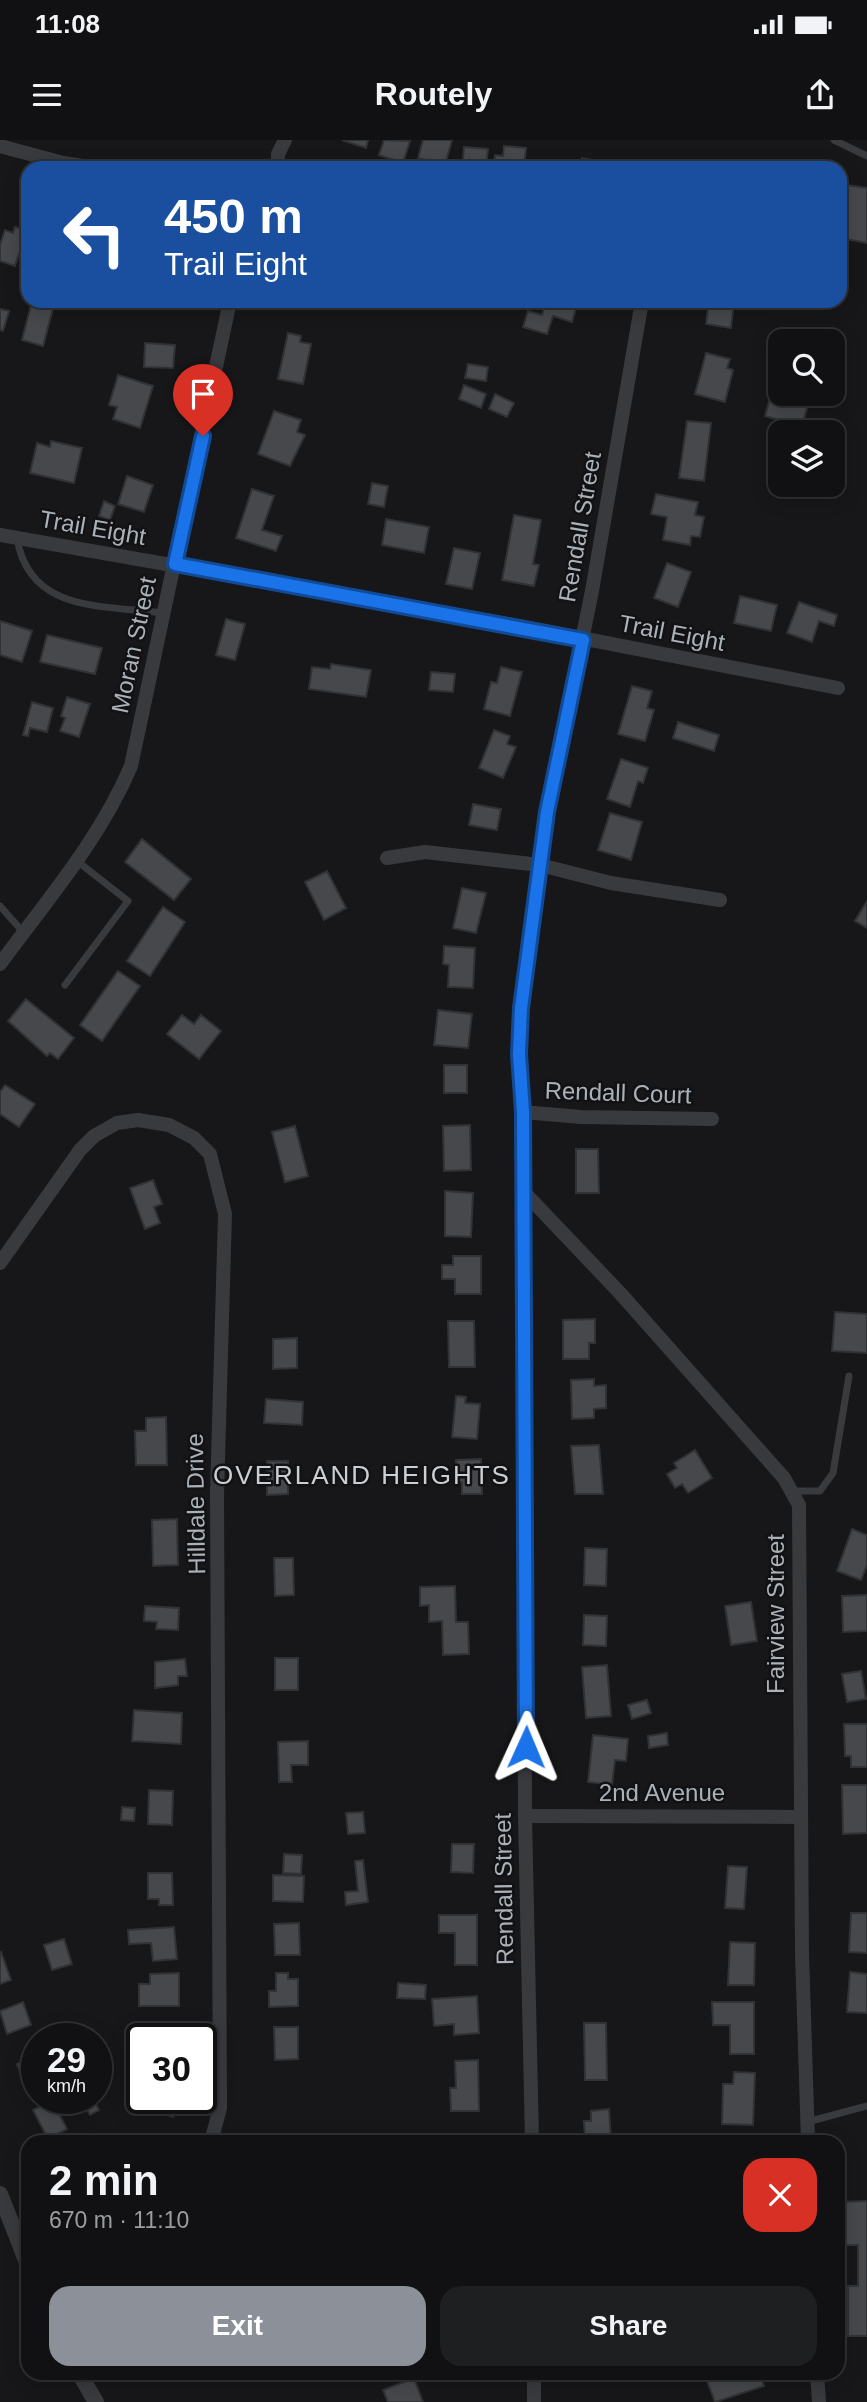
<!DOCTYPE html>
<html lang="en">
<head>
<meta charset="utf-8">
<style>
	body { margin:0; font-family:Helvetica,sans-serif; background:#1e1f21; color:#f1f3f6; height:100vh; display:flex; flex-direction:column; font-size:26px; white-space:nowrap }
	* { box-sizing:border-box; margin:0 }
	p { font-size:23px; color:#9c9da0 }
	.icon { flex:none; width:38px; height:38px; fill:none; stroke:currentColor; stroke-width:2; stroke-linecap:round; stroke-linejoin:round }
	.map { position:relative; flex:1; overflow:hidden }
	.drawer { position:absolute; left:21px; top:1995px; width:824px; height:245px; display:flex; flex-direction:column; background:#111113; border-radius:21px; box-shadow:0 4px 18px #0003,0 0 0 2px #303133 }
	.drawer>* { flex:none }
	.banner { position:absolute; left:21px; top:21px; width:826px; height:147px; border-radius:21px; box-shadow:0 4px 18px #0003,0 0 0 2px #303133; background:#1a4fa0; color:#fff; overflow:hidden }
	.tools { position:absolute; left:768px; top:189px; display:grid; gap:14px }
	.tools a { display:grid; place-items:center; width:77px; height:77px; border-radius:14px; background:#111113; box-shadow:0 4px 18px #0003,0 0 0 2px #303133; font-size:35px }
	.speed { position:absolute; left:21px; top:1883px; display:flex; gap:14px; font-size:35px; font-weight:700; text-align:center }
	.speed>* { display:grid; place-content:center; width:91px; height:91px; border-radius:50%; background:#111113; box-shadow:0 4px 18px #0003,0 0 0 2px #303133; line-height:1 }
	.speed small { font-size:18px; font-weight:400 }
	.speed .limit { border:4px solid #111; border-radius:10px; background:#fff; color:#111 }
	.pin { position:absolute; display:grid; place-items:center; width:60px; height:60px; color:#fff; margin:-72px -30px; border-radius:50% 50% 50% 0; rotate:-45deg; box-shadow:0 0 7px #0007 }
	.pin .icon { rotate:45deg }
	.me { position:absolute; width:77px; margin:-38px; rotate:1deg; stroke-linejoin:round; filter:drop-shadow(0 0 5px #0008) }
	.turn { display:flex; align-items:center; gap:24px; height:147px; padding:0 28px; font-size:32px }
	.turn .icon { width:91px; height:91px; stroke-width:2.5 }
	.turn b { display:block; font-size:49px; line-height:60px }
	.round { display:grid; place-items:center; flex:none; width:74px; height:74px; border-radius:21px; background:#1e1f21 }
	.overview { display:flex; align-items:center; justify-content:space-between; height:119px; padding:0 28px }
	h1 { font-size:42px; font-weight:700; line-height:52px }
	.action { display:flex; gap:14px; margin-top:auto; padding:14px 28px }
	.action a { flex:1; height:80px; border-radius:21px; background:#8c9099; color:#fff; font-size:28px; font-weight:700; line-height:80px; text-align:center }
	.action a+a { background:#1e1f21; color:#f1f3f6 }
	.status { display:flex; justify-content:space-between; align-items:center; height:49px; padding:0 35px; background:#111113; direction:ltr }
	.status svg { height:19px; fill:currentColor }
	header { display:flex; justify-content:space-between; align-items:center; height:91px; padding:0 28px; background:#111113; font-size:32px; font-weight:700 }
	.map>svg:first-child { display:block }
	.building { fill:#46484c; stroke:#313235; stroke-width:2 }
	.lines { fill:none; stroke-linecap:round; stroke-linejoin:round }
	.service { stroke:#383a3e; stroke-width:7 }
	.minor { stroke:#383a3e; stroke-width:14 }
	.tertiary { stroke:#383a3e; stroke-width:16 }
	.route-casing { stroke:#114b97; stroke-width:18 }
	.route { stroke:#1a73e8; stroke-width:12 }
	.labels { text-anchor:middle; stroke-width:5; stroke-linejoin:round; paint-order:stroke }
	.street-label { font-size:24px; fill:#aab1b8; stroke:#121214 }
	.neighbourhood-label { font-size:26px; letter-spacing:2px; fill:#cbcfd4; stroke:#121214 }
</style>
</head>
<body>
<div class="status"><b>11:08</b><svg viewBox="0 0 49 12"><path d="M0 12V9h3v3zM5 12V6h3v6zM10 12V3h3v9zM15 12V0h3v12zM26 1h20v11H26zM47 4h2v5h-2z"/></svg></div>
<header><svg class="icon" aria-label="menu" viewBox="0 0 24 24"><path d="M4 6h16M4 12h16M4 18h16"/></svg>Routely<svg class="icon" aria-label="share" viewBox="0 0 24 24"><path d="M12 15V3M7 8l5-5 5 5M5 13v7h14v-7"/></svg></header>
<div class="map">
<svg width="867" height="2262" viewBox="0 0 867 2262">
	<rect width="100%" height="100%" fill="#171719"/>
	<!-- building -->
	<g class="building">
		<path d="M342,0h26l-2,8z"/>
		<path d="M384,0l26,1 -7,22 -24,-8z"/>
		<path d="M423,0h29l-7,25 -27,-7z"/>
		<path d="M504,6l22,2 -2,20h-31l2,-13 8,1z"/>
		<path d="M464,7l24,2 -2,19h-24z"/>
		<path d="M582,18l26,5 -1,5h-27z"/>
		<path d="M840,44l27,4v55l-27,-5z"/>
		<path d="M15,87l13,4v25l-9,-3 -4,13 -15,-5v-16l5,-15 8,3z"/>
		<path d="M32,161h23l-12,45 -21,-6z"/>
		<path d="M546,161h32l-6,21 -19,-6 -6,18 -24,-7 5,-16 14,4z"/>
		<path d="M709,161h25l-3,27 -25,-4z"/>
		<path d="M0,169l9,2 -6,20 -3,-1z"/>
		<path d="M288,193l13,3 -1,6 11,2 -8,40 -25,-5z"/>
		<path d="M145,203l30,2 -2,23 -29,-1z"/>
		<path d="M706,213l24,6 -3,9 6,2 -8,32 -30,-8z"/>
		<path d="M468,224l20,3 -2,14 -21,-3z"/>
		<path d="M118,235l35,11 -13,42 -27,-9 4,-12 -8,-2z"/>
		<path d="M464,245l22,9 -5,14 -22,-9z"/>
		<path d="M772,251l37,10 -7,25 -37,-10z"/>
		<path d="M495,254l19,9 -7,14 -18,-8z"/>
		<path d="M274,271l27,9 -4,12 8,3 -15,31 -32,-12z"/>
		<path d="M687,281l24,2 -7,58 -25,-3z"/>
		<path d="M51,301l31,7 -8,35 -44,-10 7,-30 13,4z"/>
		<path d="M127,336l26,9 -9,27 -26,-8z"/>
		<path d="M372,343l16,3 -4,21 -16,-3z"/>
		<path d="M252,349l22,7 -12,34 20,6 -6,15 -40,-13z"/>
		<path d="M656,354l42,8 -3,13 9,2 -4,20 -9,-1 -1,9 -27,-5 4,-23 -16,-3z"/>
		<path d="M104,361l11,5 -5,14 -11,-4z"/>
		<path d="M514,375l27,5 -8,44 6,1 -5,21 -32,-6z"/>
		<path d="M386,379l43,8 -5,26 -42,-8z"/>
		<path d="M454,408l26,5 -8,36 -26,-5z"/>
		<path d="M667,423l24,9 -13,35 -24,-9z"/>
		<path d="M740,456l37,9 -6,26 -37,-8z"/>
		<path d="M799,462l38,13 -3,11 -15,-5 -7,21 -25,-9z"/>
		<path d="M226,479l19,5 -10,36 -19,-5z"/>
		<path d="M0,481l32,10 -10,31 -22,-7z"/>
		<path d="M47,495l55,13 -7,26 -55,-12z"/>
		<path d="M331,524l40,6 -5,27 -57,-8 3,-22 18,2z"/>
		<path d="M501,527l21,5 -12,44 -26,-7 7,-27 6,1z"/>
		<path d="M431,532l24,2 -2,18 -24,-2z"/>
		<path d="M632,546l20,5 -5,17 7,2 -9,31 -27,-7z"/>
		<path d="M67,557l23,7 -11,33 -19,-6 5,-13 -4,-2z"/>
		<path d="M32,562l21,6 -6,24 -17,-4 -2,8 -5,-1z"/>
		<path d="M678,582l41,13 -5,16 -41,-13z"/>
		<path d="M494,590l16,6 -3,8 9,3 -13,31 -24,-10z"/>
		<path d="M621,619l27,9 -5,15 -5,-2 -8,26 -23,-8z"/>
		<path d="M473,664l28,5 -4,21 -28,-5z"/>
		<path d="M610,673l32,9 -11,38 -33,-10z"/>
		<path d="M142,699l49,40 -17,21 -49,-38z"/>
		<path d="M327,731l19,37 -22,12 -19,-38z"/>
		<path d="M462,748l24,5 -10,40 -23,-5z"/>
		<path d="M867,761v27l-12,-7z"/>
		<path d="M163,767l22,15 -35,54 -23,-15z"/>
		<path d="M444,806l31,2 -2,40 -25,-1 1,-22 -6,-1z"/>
		<path d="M118,831l22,15 -38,55 -22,-16z"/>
		<path d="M26,859l48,39 -16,21 -8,-6 -3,3 -39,-35z"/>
		<path d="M438,870l34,4 -4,34 -34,-3z"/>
		<path d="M182,875l12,9 7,-9 20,16 -22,28 -32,-25z"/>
		<rect x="444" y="925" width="23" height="28"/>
		<path d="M5,945l30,19 -16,23 -19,-13v-22z"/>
		<path d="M470,985l1,45 -27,1 -1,-45z"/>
		<path d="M295,986l13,50 -23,6 -13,-50z"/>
		<path d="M576,1009h22l1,44h-23z"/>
		<path d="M153,1040l9,24 -8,3 6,16 -15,6 -15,-41z"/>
		<path d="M445,1051l28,2 -2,44 -26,-1z"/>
		<path d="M453,1116h28v38h-26v-15h-13v-14h11z"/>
		<path d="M835,1172l32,2v39l-35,-2z"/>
		<path d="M595,1179v24h-6v16h-26v-39z"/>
		<path d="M448,1181h26l1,46h-26z"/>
		<path d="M297,1198v30l-24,1v-30z"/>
		<path d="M594,1239v7l12,-1v23l-12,1v9l-22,1 -1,-39z"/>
		<path d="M456,1256l10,1 -1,6 15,1 -3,35 -25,-2z"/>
		<path d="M266,1259l37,3 -1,23 -38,-2z"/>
		<path d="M166,1277l1,48h-31l-1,-34h11v-13z"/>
		<path d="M599,1305l4,49h-28l-4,-48z"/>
		<path d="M695,1310l17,28 -24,15 -6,-9 -7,4 -8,-14 10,-6 -3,-5z"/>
		<path d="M481,1319l1,35h-20v-12h-6v-22z"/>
		<path d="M267,1321h21v33l-21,1z"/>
		<path d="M177,1379l1,46 -25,1 -1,-46z"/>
		<path d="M852,1389l15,6v30l-6,15 -24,-9z"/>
		<path d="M585,1408l22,1 -1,37 -22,-1z"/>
		<path d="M274,1418h19l1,37 -19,1z"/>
		<path d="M455,1446l1,36h12l1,32 -26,1 -1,-34 -13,1v-17l-9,1v-19z"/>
		<path d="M867,1455v36l-24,1 -1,-36z"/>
		<path d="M751,1462l6,39 -26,4 -6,-39z"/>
		<path d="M145,1466l34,2 -1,22 -22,-1 1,-7 -13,-1z"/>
		<path d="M584,1475l23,1 -1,30 -23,-1z"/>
		<rect x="275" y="1518" width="23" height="32"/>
		<path d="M185,1519l2,17h-9v9l-23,3v-26z"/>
		<path d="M607,1525l4,51 -25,2 -4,-51z"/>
		<path d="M861,1531l5,28 -19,3 -5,-28z"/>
		<path d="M647,1560l4,13 -19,6 -4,-14z"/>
		<path d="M134,1570l48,3 -1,31 -49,-3z"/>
		<path d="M844,1584h23v43h-16v-11h-6z"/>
		<path d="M667,1593l1,12 -19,3 -1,-12z"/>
		<path d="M593,1595l35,4 -2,22 -11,-1 -3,25 -24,-3z"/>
		<path d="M308,1601v24h-17l1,17h-13l-1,-40z"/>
		<path d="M842,1645h25v48l-24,1z"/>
		<path d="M149,1650l24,1 -1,34 -24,-1z"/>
		<path d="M122,1667l13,1 -1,13 -13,-1z"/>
		<path d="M363,1672l2,21 -17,1 -2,-21z"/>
		<path d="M452,1704h22l-1,29 -22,-1z"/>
		<path d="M284,1714l18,1 -1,19 -18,-1z"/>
		<path d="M363,1720l5,42 -22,3 -1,-13 13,-1 -3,-30z"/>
		<path d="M728,1726l19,1 -3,42 -19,-1z"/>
		<path d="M148,1733h24l1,32h-14v-6h-11z"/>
		<path d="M273,1735l31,1 -1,26 -30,-1z"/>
		<path d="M851,1773h16v40l-18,-1z"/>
		<path d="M439,1775h38v50h-22v-32h-16z"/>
		<path d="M299,1783l1,32h-25l-1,-31z"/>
		<path d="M174,1787l3,32 -24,2 -2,-18 -22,1 -1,-14z"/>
		<path d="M64,1799l8,25 -20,6 -8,-25z"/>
		<path d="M730,1802l25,1 -1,42h-26z"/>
		<path d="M1,1812l10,28 -11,4v-31z"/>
		<path d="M850,1832l17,2v39l-20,-1z"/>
		<path d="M179,1833v33h-40v-22h11v-10z"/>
		<path d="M276,1833h12v6h10v27l-29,1v-16h7z"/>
		<path d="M398,1843l28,2 -1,14 -28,-1z"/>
		<path d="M477,1856l2,37 -25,2v-11l-20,2 -2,-27z"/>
		<path d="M23,1862l8,23 -24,9 -7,-23z"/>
		<path d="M712,1862h42v52h-24v-29h-17z"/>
		<path d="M584,1883h22l1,57h-22z"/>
		<path d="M274,1887h24v32l-23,1z"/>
		<rect x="152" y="1891" width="23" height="8"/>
		<path d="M37,1916v25l-12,4 -8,-21z"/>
		<path d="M478,1920l1,51h-28l-1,-23h6l-1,-27z"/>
		<path d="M734,1932l21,1 -2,52 -31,-1 1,-40h10z"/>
		<path d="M93,1958l6,12 -9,5 -9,-15z"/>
		<path d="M150,1958h30l-7,19 -27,-10z"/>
		<path d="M52,1960l15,29 -19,10 -15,-29z"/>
		<path d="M609,1969l2,33h-26l-1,-21h7v-10z"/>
		<path d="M867,2061v135h-19v-50h10v-41h-20v-43z"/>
		<path d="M704,2233h47l1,3 8,-2 4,12 -49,16z"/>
		<path d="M414,2238l9,24h-35l-5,-12z"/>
	</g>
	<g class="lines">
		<!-- service -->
		<g class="service">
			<path d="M834,0l33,16"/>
			<path d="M17,398c12,75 86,67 147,75"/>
			<path d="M0,766l23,26"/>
			<path d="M65,845l63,-84 -51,-40"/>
			<path d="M794,1351h26l13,-18 16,-97"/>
			<path d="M807,1982l60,-16"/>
		</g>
		<!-- minor -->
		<g class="minor">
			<path d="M0,6l63,17 33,5"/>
			<path d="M278,28v-14l7,-14"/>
			<path d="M0,395l519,91 319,62"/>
			<path d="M387,718l38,-6 115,13 71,18 109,17"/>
			<path d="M0,824c47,-64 100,-125 131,-198l99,-465"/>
			<path d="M523,972l58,5 131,2"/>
			<path d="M523,1051l97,102 164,185 15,27 3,448 6,189"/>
			<path d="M0,1123l80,-113 14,-14 23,-13 21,-3 31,5 25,13 16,16 15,60 -8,280 3,614 -9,34"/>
			<path d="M525,1676l275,1"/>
			<path d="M532,2002l-7,-326 -2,-704 -4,-58 2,-46 26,-196 45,-221 50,-290"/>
			<path d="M534,2233v29"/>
			<path d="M817,2233l2,29"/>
		</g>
		<!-- tertiary -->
		<g class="tertiary">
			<path d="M0,2054l28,71"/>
			<path d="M79,2233l17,29"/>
		</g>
	</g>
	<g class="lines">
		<!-- route casing -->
		<g class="route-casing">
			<path id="route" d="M203,296l-28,128 408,76 -36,172 -26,196 -2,46 4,58 3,635"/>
		</g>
		<!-- route -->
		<use href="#route" class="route"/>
	</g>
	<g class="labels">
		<!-- street labels -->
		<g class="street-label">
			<text transform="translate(580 387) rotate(-80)" y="8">Rendall Street</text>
			<text transform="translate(93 388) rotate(10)" y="8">Trail Eight</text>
			<text transform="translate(672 493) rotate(11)" y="8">Trail Eight</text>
			<text transform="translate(134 505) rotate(-78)" y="8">Moran Street</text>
			<text transform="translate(618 953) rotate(2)" y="8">Rendall Court</text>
			<text transform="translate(196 1364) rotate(-91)" y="8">Hilldale Drive</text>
			<text transform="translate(776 1474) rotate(-90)" y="8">Fairview Street</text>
			<text x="662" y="1661">2nd Avenue</text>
			<text transform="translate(504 1749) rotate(-91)" y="8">Rendall Street</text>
		</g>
		<!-- neighbourhood labels -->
		<g class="neighbourhood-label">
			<text x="362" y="1344">OVERLAND HEIGHTS</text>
		</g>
	</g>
</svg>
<div class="tools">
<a><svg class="icon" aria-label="search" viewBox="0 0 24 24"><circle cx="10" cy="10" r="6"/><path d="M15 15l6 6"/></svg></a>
<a><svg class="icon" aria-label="layers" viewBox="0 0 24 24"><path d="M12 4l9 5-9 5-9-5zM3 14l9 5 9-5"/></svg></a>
</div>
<div class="speed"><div>29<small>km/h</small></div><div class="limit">30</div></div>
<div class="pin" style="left:203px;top:296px;background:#d93025"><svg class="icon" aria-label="arrive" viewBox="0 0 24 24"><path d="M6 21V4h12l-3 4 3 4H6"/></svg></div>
<svg class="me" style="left:526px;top:1607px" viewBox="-20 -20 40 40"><path d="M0-17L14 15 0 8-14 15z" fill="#1a73e8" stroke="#fff" stroke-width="4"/></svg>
<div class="banner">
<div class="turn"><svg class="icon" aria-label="left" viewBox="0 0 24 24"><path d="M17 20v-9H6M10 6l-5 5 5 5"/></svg><div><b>450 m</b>Trail Eight</div></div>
</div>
<section class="drawer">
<div class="overview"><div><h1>2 min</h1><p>670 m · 11:10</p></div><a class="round" style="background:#d93025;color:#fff"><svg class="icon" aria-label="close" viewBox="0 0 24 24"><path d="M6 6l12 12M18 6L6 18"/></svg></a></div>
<div class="action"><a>Exit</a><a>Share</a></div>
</section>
</div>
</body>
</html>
